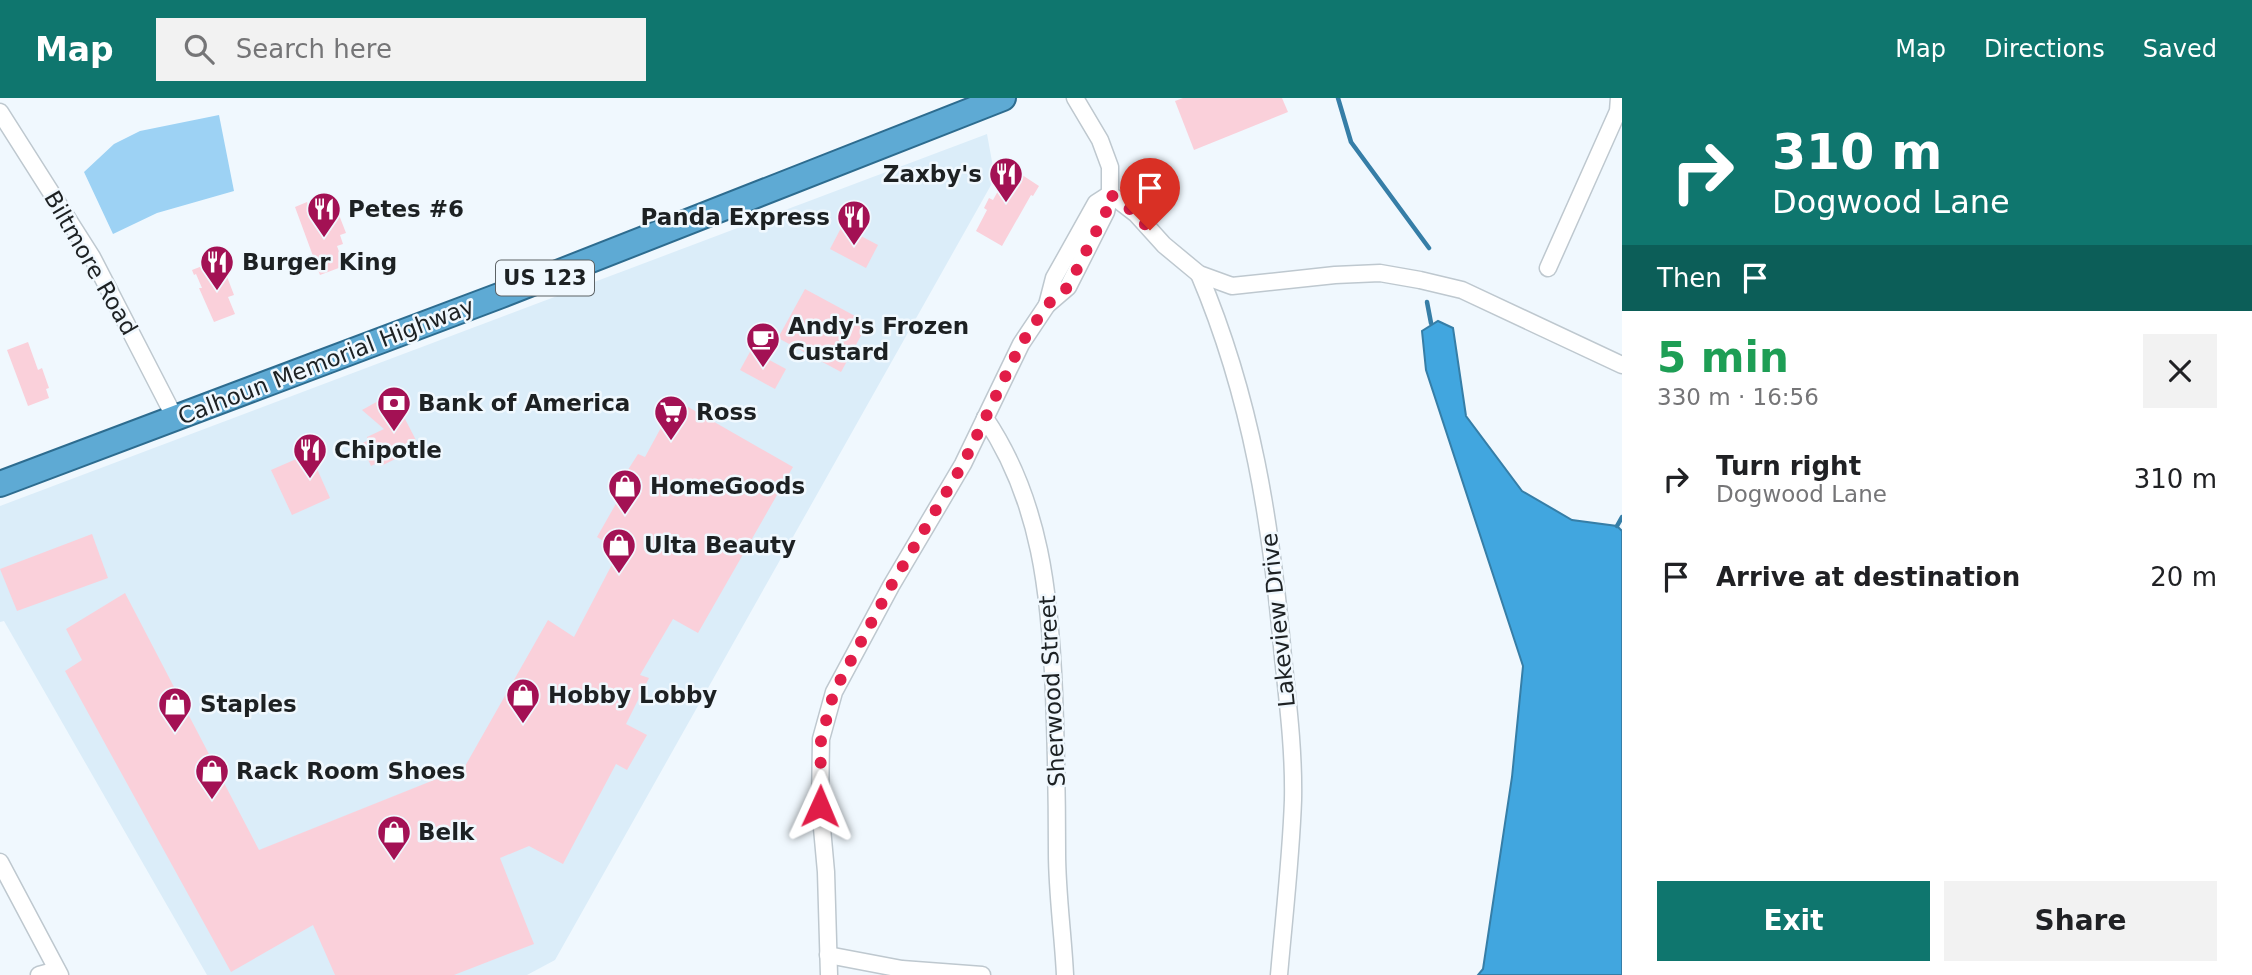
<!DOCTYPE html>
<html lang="en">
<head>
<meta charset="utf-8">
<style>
	body { margin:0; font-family:"DejaVu Sans",sans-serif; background:#f2f2f2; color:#202124; height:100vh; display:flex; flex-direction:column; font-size:26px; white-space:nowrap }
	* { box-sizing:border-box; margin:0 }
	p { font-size:23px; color:#757577 }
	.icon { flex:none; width:38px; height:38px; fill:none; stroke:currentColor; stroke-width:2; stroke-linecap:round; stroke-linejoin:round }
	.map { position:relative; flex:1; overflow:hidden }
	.side { display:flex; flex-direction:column; background:#fff; width:630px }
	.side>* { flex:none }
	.hud { background:#0f766e; color:#fff; overflow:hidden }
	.pin { position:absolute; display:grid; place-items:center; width:60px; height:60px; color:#fff; margin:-72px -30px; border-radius:50% 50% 50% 0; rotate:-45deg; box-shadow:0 0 7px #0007 }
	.pin .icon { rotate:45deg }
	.me { position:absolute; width:77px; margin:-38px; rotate:1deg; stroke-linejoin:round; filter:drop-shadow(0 0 5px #0008) }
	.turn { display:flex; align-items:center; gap:24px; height:147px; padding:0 35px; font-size:32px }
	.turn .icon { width:91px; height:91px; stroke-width:2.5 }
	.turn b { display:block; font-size:49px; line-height:60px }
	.then { display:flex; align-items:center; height:66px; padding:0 35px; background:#0003; gap:14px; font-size:26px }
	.round { display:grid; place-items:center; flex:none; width:74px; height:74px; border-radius:0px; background:#f2f2f2 }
	.head { display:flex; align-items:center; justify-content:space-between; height:119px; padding:0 35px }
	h1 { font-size:42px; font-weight:700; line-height:52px; color:#1e9e55 }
	.action { display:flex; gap:14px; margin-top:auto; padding:14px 35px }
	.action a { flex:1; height:80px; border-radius:0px; background:#0f766e; color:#fff; font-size:28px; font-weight:700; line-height:80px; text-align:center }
	.action a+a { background:#f2f2f2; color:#202124 }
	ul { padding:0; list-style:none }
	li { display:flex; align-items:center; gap:21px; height:98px; padding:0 35px }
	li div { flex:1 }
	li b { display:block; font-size:26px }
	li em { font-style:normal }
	header { display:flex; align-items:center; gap:42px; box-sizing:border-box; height:98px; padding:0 35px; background:#0f766e; color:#fff }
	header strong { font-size:33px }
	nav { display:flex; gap:38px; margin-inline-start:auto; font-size:24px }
	.search { width:490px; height:63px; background:#f2f2f2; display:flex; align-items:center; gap:18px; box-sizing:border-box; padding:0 24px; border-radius:0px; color:#757577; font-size:26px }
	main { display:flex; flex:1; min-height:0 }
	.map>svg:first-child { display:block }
	.built { fill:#dbedf9 }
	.green { fill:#9dd2f4 }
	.water { fill:#41a6df; stroke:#367ea7; stroke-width:2 }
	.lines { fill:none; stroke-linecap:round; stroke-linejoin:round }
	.stream { stroke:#367ea7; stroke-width:4.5 }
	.building { fill:#fad0da }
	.minor-casing { stroke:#bec8cf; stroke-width:19 }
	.trunk-casing { stroke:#2d6c8f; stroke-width:28 }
	.minor { stroke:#fff; stroke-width:16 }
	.trunk { stroke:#5eaad4; stroke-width:24 }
	.route { stroke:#e11d48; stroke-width:12; stroke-dasharray:0 21.6 }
	.labels { text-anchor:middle; stroke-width:5; stroke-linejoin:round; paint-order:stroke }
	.shield { fill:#f0f8fe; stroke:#5c6265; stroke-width:2 }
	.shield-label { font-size:21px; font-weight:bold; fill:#1d2123 }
	.poi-label { font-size:23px; font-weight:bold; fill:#1d2123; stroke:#f0f8fe; text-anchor:start }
	.street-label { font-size:23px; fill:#1d2123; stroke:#f0f8fe }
</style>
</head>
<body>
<header>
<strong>Map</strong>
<div class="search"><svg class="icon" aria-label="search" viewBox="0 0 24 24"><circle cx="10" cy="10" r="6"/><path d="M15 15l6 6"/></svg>Search here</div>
<nav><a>Map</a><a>Directions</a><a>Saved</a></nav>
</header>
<main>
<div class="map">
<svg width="1622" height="877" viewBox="0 0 1622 877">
	<rect width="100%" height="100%" fill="#f0f8fe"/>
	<!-- built -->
	<path class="built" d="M987,36l8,44 -440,782 -28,15h-320l-203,-354 -4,1v-116z"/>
	<!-- green -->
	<path class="green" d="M219,17l15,76 -77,22 -44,21 -29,-62 30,-28 26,-13z"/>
	<!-- water -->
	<path class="water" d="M1438,223l15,7 13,88 56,75 50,29 45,6 5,5v444h-144l5,-6 29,-192 11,-111 -97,-296 -4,-39z"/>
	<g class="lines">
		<!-- stream -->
		<g class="stream">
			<path d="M1338,0l13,44 78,106"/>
			<path d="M1427,204l4,21"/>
			<path d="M1617,428l5,-9"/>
		</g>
	</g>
	<!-- building -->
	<g class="building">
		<path d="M1183,0h99l6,14 -94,38 -19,-49z"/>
		<path d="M1007,67l32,21 -6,10 -2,-1 -29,51 -26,-15 11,-21 -3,-2 5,-10 4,2 11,-20 -4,-2z"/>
		<path d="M323,103l2,5 9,-4 12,31 -6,2 3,9 -6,2 7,20 -24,9 -25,-68 12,-5 2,5z"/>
		<path d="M842,128l36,19 -12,23 -36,-19z"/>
		<path d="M215,163l5,15 6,-2 8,21 -6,2 7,17 -21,8 -15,-34h3l-6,-14 -2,1 -2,-5z"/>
		<path d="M805,191l63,34 -27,49 -63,-34z"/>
		<path d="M28,244l10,28 4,-2 7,20 -3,1 3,9 -21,8 -21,-56z"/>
		<path d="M751,252l35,19 -11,20 -35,-19z"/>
		<path d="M380,302l23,20 2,-1 13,25 -8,3 2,4 -31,15 -2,-4 -8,4 -10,-22 7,-4 -1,-3 17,-8 -22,-19z"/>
		<path d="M676,302l117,67 -95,166 -25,-14 -33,56 9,3 -23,46 21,11 -20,35 -11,-6 -53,100 -34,-18 -29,12 34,86 -80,31h-119l-22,-50 -82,47 -166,-301 17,-11 -16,-31 59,-36 134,257 205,-82 84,-148 26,17 45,-86 -22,-14 33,-58 -6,-3 14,-22 7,3z"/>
		<path d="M310,355l20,45 -38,17 -21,-45z"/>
		<path d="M92,436l16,44 -91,33 -17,-42z"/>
	</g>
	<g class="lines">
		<!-- minor casing -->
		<g class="minor-casing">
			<g id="minor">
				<path d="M0,14l92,145 83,161"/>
				<path d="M1110,96l26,20 28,31 35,29 33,12 103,-11 45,-2 40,7 42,10 160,75"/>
				<path d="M1548,170l70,-157 1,-13"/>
				<path d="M1199,176c53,125 72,249 84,383 5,47 11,95 10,143 -2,58 -9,117 -14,175"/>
				<path d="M1047,207l7,-27 42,-75 14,-9"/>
				<path d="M985,320c56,83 65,178 69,275 2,53 3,106 3,160 0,40 6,81 8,122"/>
				<path d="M0,764l60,113"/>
				<path d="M828,857l74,14 80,6"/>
				<path d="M39,877l18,-5"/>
				<path d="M829,877l-3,-103 -6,-66 1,-67 13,-47 57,-106 72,-122 58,-120 26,-39 21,-18 38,-75 4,-18v-27l-10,-27 -25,-42"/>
			</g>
		</g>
		<!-- trunk casing -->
		<g class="trunk-casing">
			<path id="trunk" d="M0,386l499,-188 504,-198"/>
		</g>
		<!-- minor -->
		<use href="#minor" class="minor"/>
		<!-- trunk -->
		<use href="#trunk" class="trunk"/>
	</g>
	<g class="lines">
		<!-- route -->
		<path class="route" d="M820,708l1,-67 13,-47 57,-106 72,-122 58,-120 26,-39 21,-18 38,-75 4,-18 26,20 14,16"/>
	</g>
	<!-- icons -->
	<defs>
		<g id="restaurant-pin" transform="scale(1.75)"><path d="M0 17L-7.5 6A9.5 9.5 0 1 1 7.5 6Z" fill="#a31154" stroke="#f0f8fe"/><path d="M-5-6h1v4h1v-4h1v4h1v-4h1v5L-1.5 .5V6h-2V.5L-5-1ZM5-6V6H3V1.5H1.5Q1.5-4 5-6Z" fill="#fff"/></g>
		<g id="cafe-pin" transform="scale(1.75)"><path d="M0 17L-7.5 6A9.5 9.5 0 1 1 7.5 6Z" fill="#a31154" stroke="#f0f8fe"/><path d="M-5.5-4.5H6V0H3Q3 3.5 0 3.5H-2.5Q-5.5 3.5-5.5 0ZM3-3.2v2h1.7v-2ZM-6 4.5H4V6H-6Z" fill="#fff"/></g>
		<g id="bank-pin" transform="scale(1.75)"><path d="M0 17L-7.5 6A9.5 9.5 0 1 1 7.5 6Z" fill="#a31154" stroke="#f0f8fe"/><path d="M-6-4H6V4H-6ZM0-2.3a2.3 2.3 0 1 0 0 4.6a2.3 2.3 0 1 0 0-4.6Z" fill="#fff"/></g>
		<g id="supermarket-pin" transform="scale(1.75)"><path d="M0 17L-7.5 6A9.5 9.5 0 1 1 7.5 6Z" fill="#a31154" stroke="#f0f8fe"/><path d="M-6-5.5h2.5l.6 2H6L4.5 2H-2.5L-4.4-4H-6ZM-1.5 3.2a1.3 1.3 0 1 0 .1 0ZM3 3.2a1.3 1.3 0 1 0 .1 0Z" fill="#fff"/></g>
		<g id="shop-pin" transform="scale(1.75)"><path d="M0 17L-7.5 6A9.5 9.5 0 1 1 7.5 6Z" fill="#a31154" stroke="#f0f8fe"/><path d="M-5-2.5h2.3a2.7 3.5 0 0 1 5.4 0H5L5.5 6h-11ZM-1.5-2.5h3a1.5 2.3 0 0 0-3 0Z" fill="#fff"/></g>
	</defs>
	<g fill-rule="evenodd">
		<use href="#restaurant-pin" x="1006" y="76"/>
		<use href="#restaurant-pin" x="324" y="111"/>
		<use href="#restaurant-pin" x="854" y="119"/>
		<use href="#restaurant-pin" x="217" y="164"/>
		<use href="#cafe-pin" x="763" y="241"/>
		<use href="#bank-pin" x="394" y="305"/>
		<use href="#supermarket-pin" x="671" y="314"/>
		<use href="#restaurant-pin" x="310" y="352"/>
		<use href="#shop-pin" x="625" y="388"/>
		<use href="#shop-pin" x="619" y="447"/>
		<use href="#shop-pin" x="523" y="597"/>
		<use href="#shop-pin" x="175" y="606"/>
		<use href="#shop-pin" x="212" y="673"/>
		<use href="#shop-pin" x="394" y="734"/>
	</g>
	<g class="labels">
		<!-- shield labels -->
		<rect class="shield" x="496" y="162.5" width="98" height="35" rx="5"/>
		<g class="shield-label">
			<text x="545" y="187">US 123</text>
		</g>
		<!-- poi labels -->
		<g class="poi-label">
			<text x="982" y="84" text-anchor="end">Zaxby's</text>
			<text x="348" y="119">Petes #6</text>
			<text x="830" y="127" text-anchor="end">Panda Express</text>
			<text x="242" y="172">Burger King</text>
			<text x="788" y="236">Andy's Frozen<tspan x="788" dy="26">Custard</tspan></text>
			<text x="418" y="313">Bank of America</text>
			<text x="696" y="322">Ross</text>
			<text x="334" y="360">Chipotle</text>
			<text x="650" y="396">HomeGoods</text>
			<text x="644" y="455">Ulta Beauty</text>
			<text x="548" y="605">Hobby Lobby</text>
			<text x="200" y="614">Staples</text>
			<text x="236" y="681">Rack Room Shoes</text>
			<text x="418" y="742">Belk</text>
		</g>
		<!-- street labels -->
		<g class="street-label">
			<text transform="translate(91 165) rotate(60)" y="8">Biltmore Road</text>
			<text transform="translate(326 263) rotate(-21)" y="8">Calhoun Memorial Highway</text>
			<text transform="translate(1278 522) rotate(-96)" y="8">Lakeview Drive</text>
			<text transform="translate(1052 593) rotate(-93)" y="8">Sherwood Street</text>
		</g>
	</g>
</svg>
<div class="pin" style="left:1150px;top:132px;background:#d93025"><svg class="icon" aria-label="arrive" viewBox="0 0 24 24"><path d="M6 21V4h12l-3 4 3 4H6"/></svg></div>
<svg class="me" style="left:820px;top:708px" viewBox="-20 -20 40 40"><path d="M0-17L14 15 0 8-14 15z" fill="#e11d48" stroke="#fff" stroke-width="4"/></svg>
</div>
<section class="side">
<div class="hud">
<div class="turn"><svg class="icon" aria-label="right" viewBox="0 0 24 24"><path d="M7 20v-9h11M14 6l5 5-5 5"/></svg><div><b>310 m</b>Dogwood Lane</div></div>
<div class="then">Then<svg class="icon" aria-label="arrive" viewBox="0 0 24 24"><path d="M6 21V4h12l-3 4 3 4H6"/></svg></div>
</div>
<div class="head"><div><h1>5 min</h1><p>330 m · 16:56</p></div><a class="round"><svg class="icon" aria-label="close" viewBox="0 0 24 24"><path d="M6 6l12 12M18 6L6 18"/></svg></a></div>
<ul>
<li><svg class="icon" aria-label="right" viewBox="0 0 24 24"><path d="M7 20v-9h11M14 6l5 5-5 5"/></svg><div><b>Turn right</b><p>Dogwood Lane</p></div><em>310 m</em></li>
<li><svg class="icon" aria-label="arrive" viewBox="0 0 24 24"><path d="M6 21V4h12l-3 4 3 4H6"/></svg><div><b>Arrive at destination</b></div><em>20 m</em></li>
</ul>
<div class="action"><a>Exit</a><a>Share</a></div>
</section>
</main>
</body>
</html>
